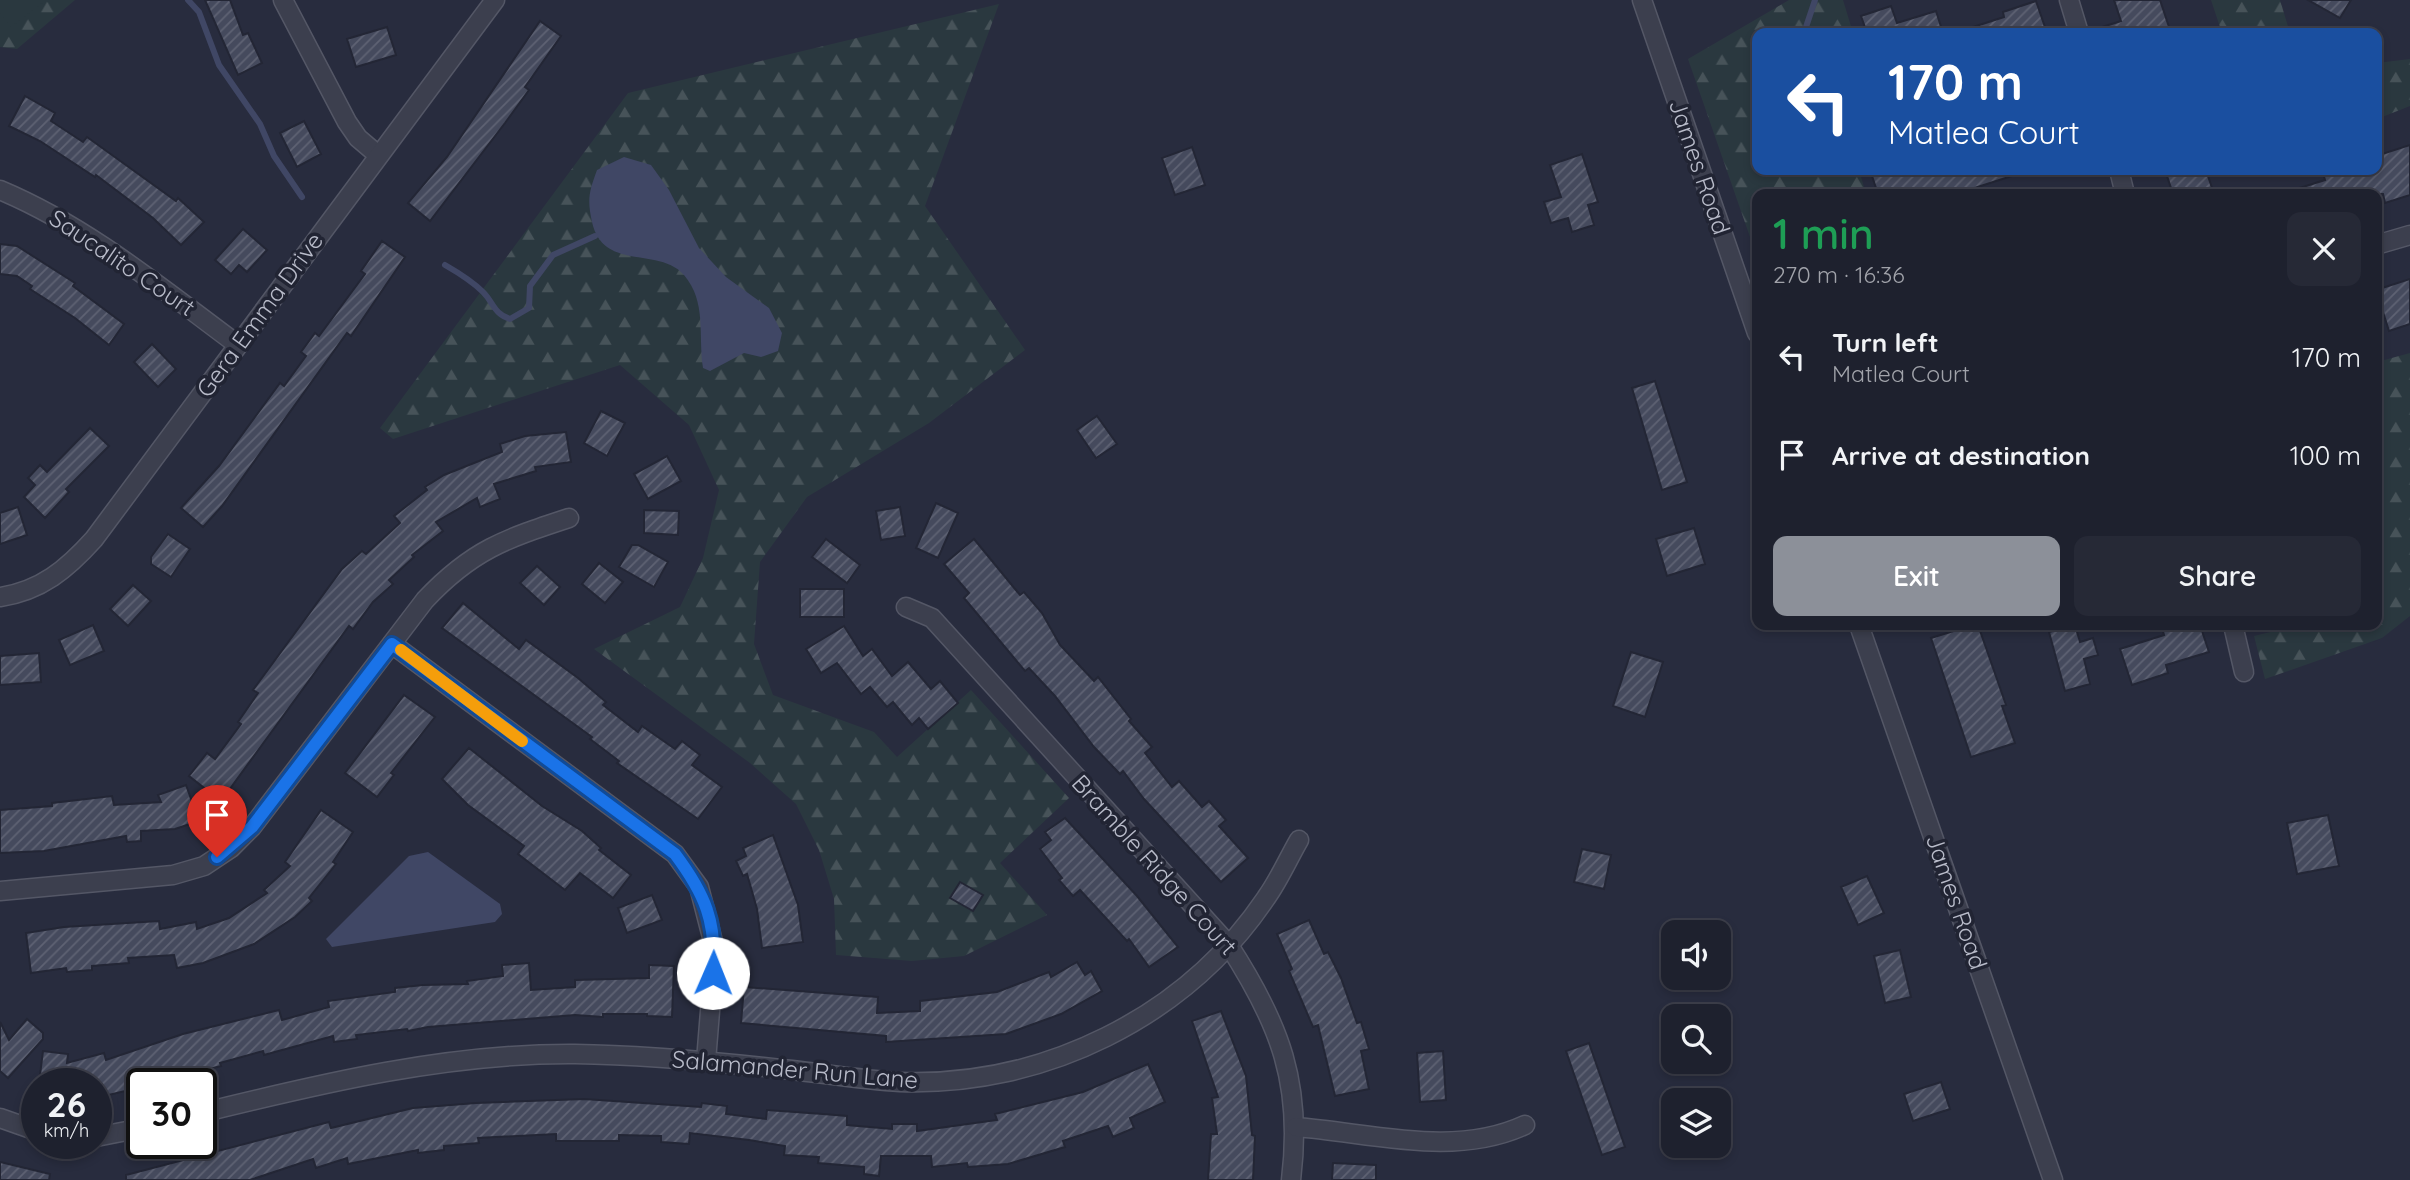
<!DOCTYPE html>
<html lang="en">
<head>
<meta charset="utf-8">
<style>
	body { margin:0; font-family:Quicksand,sans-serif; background:#262936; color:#f1f3f6; height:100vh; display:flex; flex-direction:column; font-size:26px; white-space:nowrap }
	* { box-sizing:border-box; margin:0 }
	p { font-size:23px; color:#a1a3aa }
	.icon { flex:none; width:38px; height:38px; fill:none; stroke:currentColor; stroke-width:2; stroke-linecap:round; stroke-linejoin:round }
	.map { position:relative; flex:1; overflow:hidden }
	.drawer { position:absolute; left:1752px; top:189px; width:630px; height:441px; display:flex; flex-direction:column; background:#1e212e; border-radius:14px; box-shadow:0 4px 10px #0003,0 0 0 2px #3c3e4a }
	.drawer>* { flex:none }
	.top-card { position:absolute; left:1752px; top:28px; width:630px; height:147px; border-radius:14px; box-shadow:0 4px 10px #0003,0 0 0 2px #3c3e4a; background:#1a4fa0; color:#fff; overflow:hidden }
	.controls { position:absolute; left:1661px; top:920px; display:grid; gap:14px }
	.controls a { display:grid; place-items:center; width:70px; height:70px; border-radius:14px; background:#1e212e; box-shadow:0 4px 10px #0003,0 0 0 2px #3c3e4a; font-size:35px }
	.speed { position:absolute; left:21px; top:1068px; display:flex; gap:14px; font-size:35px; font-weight:700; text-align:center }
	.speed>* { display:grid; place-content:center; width:91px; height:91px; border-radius:50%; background:#1e212e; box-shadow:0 4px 10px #0003,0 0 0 2px #3c3e4a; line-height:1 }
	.speed small { font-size:18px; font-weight:400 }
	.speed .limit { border:4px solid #111; border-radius:10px; background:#fff; color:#111 }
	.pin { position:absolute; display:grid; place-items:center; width:60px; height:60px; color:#fff; margin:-72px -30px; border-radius:50% 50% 50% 0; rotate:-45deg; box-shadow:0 0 7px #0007 }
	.pin .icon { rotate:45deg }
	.me { position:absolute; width:77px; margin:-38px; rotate:1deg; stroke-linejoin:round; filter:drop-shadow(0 0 5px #0008) }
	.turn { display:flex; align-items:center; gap:24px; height:147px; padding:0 21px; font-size:32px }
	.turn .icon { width:91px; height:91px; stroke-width:2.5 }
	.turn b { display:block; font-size:49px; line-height:60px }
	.round { display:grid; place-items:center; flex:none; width:74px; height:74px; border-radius:14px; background:#262936 }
	.headline { display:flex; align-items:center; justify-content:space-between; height:119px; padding:0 21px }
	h1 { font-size:42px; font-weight:600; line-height:52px; color:#1e9e55 }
	.cta { display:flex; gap:14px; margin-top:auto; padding:14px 21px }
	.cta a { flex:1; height:80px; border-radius:14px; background:#8c9099; color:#fff; font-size:28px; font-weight:600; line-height:80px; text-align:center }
	.cta a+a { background:#262936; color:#f1f3f6 }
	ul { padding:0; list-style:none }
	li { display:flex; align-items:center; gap:21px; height:98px; padding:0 21px }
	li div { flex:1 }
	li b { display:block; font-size:26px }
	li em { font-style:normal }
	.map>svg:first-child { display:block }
	.forest { fill:url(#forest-firs) }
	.park { fill:#2a383f }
	.water { fill:#404765 }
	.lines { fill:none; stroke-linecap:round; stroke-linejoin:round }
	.stream { stroke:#404765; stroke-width:6 }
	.building { fill:url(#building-hatch); stroke:#232635; stroke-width:2 }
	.minor-casing { stroke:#545766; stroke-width:21 }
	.minor { stroke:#3c3f4e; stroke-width:18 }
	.route-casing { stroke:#114b97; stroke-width:18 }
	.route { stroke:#1a73e8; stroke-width:12 }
	.slow { stroke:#f59e0b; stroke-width:12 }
	.labels { text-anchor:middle; stroke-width:7; stroke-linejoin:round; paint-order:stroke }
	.street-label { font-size:24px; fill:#b8bbc9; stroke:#212433 }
</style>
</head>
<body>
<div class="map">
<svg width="2410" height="1180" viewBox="0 0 2410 1180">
	<defs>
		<pattern id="forest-firs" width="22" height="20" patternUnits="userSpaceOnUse" patternTransform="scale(1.75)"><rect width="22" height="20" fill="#2a383f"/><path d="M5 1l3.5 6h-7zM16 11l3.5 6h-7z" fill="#475359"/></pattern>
		<pattern id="building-hatch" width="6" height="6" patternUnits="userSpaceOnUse" patternTransform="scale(1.75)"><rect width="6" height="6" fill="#454a5d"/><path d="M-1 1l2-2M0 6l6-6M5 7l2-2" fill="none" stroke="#5e6273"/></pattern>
	</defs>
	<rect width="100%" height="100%" fill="#282c3e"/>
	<!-- forest -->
	<g class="forest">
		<path d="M0,0h75l-58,49 -17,-2z"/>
		<path d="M1789,0h54l10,33h-96v137h102l7,24h-109v63l-69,-198z"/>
		<path d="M2211,0h69l10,33h-68z"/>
		<path d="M999,4l-74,202 100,144 -96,73 -122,74 -47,65 -6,82 19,51 101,37 23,25 74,-67 98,108 -69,65 47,52 -83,41 -52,5 -76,-6 -2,-56 -15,-49 -23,-46 -46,-41 -156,-114 86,-42 23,-49 16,-68 -30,-65 -69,-60 -227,74 -13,-11 248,-335z"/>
		<path d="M2410,59v47l-33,13v-56z"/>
		<path d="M2410,353v263l-28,22 -117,41 -11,-43 45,-11h77l1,-263z"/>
	</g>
	<!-- park -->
	<path class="park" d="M0,0h46l-35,27 -11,-14z"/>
	<!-- water -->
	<g class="water">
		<path d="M624,157l27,8 18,25 30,58 27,29 43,31 13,25 -4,18 -17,6 -17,-4 -34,18 -7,-3c-5,-33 4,-66 -19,-93 -25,-29 -81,-3 -92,-53 -5,-23 -3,-30 5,-52z"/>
		<path d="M428,852l72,52 2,10 -7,8 -163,25 -6,-8 83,-83z"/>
	</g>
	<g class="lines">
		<!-- stream -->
		<g class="stream">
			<path d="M188,0l11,12 20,53 41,59 14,32 28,41"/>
			<path d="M1804,33l11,-33"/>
			<path d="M445,265c14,8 27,16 38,27 11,11 10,21 27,27l19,-11 1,-22 23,-31 42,-19"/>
		</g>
	</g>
	<!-- building -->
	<g class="building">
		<path d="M205,0h25l13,35 5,-2 14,30 -24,12z"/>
		<path d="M2114,0h46l11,33h-77l-1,-3 28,-9z"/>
		<path d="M2308,0h43l-11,18z"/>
		<path d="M2036,1l11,32h-82l-1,-3 40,-13 -1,-5z"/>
		<path d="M1891,6l6,17 39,-12 7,22h-76l-6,-17z"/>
		<path d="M540,21l21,15 -36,51 4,3 -24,33 -75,98 -22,-18 39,-46z"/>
		<path d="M387,27l9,28 -40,12 -9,-28z"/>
		<path d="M25,96l30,17 -4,8 32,21 4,-5 89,64 2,-3 26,24 -23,23 -28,-27 -57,-43 -1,2 -55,-36 -31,-15z"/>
		<path d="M304,121l17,33 -24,13 -17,-34z"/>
		<path d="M2410,145v50l-25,8 -2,-9h-93v-3l35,-11 -3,-10h54v-14z"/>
		<path d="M1192,147l13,38 -30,10 -13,-37z"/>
		<path d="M1582,154l16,48 -10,3 6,20 -22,7 -4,-14 -17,5 -7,-21 17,-5 -11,-32z"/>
		<path d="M1892,170h129v3l-65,21h-78l-6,-18z"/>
		<path d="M2165,170h41l8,24h-41z"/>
		<path d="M243,229l24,21 -20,22 -8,-7 -8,9 -16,-14z"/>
		<path d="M382,241l23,16 -54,79 -4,-3 -125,173 -19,21 -22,-19 38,-42 61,-83 4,3 22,-30 -5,-4 14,-19 4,3 46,-62 -4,-3z"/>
		<path d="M0,244l17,2 58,37 -2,3 51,38 -15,21 -34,-27 -45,-29 2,-3 -15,-10 -17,-2z"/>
		<path d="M2410,279v45l-21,7 -13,-41z"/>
		<path d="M152,344l24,25 -18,18 -24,-25z"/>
		<path d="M1655,381l32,101 -25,8 -30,-102z"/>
		<path d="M601,411l24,12 -18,33 -23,-13z"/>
		<path d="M1097,416l20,28 -21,14 -19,-28z"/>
		<path d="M90,428l19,18 -43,43 3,3 -24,26 -21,-21 11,-12 -7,-7 12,-13 7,7z"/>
		<path d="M566,432l5,30 -36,5 1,4 -42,13 6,15 -20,8 -3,-9 -41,24 7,9 -31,24 2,2 -25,23 4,4 -20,18 -20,27 -4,-3 -128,175 -32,-25 18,-23 8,6 26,-35 -3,-2 20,-29 -5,-3 89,-121 20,-18 4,3 34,-31 -6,-7 33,-26 -2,-3 19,-12 58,-23 -2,-8 25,-8z"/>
		<path d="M667,456l14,25 -33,18 -14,-25z"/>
		<path d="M936,503l22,10 -20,45 -22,-10z"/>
		<path d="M18,507l9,28 -27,9v-31z"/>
		<path d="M900,507l5,29 -24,4 -5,-29z"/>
		<path d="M644,510l35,1 -1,24 -34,-2z"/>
		<path d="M1694,528l11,36 -38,12 -11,-37z"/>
		<path d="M168,534l22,15 -19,28 -20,-13v-7z"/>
		<path d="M826,539l34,26 -13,18 -35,-26z"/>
		<path d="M974,539l46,56 4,-3 18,21 18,32 34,36 4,-4 33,42 -2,2 23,26 -7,6 27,34 7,-6 23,26 7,-6 17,19 -7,6 29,32 -27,24 -77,-83 -21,-28 -3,3 -26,-27 -39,-51 -26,-28 -4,3 -61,-73 5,-5 -25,-29z"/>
		<path d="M632,545h6l30,17 -14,25 -35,-20z"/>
		<path d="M599,563l24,19 -18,21 -23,-19z"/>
		<path d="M537,566l23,21 -16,18 -24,-22z"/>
		<path d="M133,585l18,16 -23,25 -18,-17z"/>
		<rect x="800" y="589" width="44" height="28"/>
		<path d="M463,603l56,46 7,-9 52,38 28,24 -3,3 35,27 4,-6 33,23 7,-8 18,14 -8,10 30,22 -24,32 -81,-56 2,-2 -29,-22 2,-2 -150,-109z"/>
		<path d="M93,625l11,26 -34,14 -11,-25z"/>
		<path d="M1973,625h5l28,80 -4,1 13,37 -44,14 -40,-119z"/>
		<path d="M2075,625l5,17 13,-4 5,17 -14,4 6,25 -25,7 -16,-59z"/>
		<path d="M2171,625h29l9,27 -43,13 2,8 -36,12 -12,-36 44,-14 -2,-7z"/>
		<path d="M844,626l19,30 9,-7 20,27 16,-14 23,27 9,-8 18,22 -30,26 -9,-11 -7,7 -19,-23 -6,5 -17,-20 -9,7 -24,-31 -16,10 -15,-24z"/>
		<path d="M1631,652l32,10 -18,55 -32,-11z"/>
		<path d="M39,653l2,29 -41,3v-29z"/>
		<path d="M404,695l31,22 -44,56 3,2 -17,22 -32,-24z"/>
		<path d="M469,748l73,58 40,25 19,17 -2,2 32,25 -18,23 -33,-25 -15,17 -47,-36 6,-8 -56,-41 -26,-26z"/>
		<path d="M186,785l13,36 -24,8 -34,2v10l-14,1 -1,-6 -82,15 -44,2v-43l52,-4v-3l60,-7 2,9 47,-3 -3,-7z"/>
		<path d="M321,810l32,22 -20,30 3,2 -27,34 3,3 -17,16 -41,27 -51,19 -26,5 -3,-13 -46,3 1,5 -37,3v4l-25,2 -1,-4 -35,5 -5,-40 38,-6 95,-6 1,8 36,-7 1,7 32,-11 38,-25 -3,-3 26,-24 -5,-4z"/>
		<path d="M2328,815l11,51 -42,8 -10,-51z"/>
		<path d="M1065,818l72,78 41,51 -29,20 -20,-28 -2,2 -47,-51 -7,6 -14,-16 3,-2 -22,-29 11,-9 -6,-8z"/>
		<path d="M773,835l25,70 5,37 -41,6 -5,-39 -10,-35 -4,2 -7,-15 10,-5 -3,-8z"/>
		<path d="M1582,849l29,6 -7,34 -30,-7z"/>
		<path d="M1867,876l17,37 -26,12 -17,-38z"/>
		<path d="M960,882l23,13 -10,16 -23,-13z"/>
		<path d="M652,895l10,25 -35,13 -9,-25z"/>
		<path d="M1309,920l15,34 4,-2 13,26 16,45 4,-1 8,27 -8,2 8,38 -34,7 -17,-71 -5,2 -24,-56 3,-2 -15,-35z"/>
		<path d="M1900,950l11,47 -26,6 -11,-47z"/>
		<path d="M1077,962l8,13 6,-4 11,20 -41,23 -55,20 -120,8v-6l-145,-13 3,-36 134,10 -1,16 43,-2v-10l77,-9 52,-20 2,5z"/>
		<path d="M529,963l2,27 44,-3v-7l74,-2v-13l25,1 -2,51 -25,-1v-2h-44v3l-28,-2 -147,12 -20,4 -1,-2 -51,6 1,4 -23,3 -1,-6 -69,19 -1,-4 -43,12 1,3 -66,17h-13v4l-46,11v-15h-40l-1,-11 -3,11h-13l4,-32 25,3 -1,9 37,-10 2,7 77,-26 96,-24 3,10 47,-13 -1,-6 67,-9v-4l28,-3 45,-1 -1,-3 36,-5 -1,-11z"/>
		<path d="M1221,1011l25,65 6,59 3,1 -2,44h-45l3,-46h6l-5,-36 6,-1 -26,-76z"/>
		<path d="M27,1019l16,14v6l-35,39 -8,-7v-49l9,18z"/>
		<path d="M1589,1043l36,104 -23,8 -36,-104z"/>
		<path d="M1443,1051l3,49 -26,2 -3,-49z"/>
		<path d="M1148,1064l17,38 -35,16 4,10 -21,9 -5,-11 -45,15 2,6 -57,17 -40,3 -1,-4 -35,4 -1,-11h-50l-2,20 -15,-2v-7l-46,-4 1,-6 -35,-2 1,-9 -36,-6 -59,-7 -1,11 -28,-2v-6l-42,-1v6h-63v-7l-78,4 1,5 -35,3v4l-26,3v-3l-70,14 -1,-6 -31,10 -3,-9 -63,21h-124v-5l203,-53 2,6 82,-20 63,-5 108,-4 117,8 1,-4 25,3 -1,8 40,5 1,-9 56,4 24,2v9l45,4v-5h25v7l80,-11 -2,-6 88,-22z"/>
		<path d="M1941,1082l9,27 -37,12 -9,-27z"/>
		<path d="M0,1162l50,12 -1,6h-49z"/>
		<path d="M1333,1163l43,2v15h-44z"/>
	</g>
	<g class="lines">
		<!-- minor casing -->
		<g class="minor-casing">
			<g id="minor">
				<path d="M283,0l64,122 11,16 20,17"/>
				<path d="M1642,0l115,333"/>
				<path d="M2069,0l10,33"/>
				<path d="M2119,170l6,24"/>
				<path d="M0,190c88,37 161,98 238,155"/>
				<path d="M2376,245l34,-10"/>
				<path d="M0,597c41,-6 67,-28 94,-58l401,-539"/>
				<path d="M906,607l26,11 296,326c52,80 75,140 63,236"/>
				<path d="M1859,625l194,555"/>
				<path d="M2233,625l11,47"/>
				<path d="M392,644l283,210 24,33 16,62 -9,112"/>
				<path d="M0,891l173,-16 31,-9 27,-18 21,-21 173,-227c47,-50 80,-61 144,-82"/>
				<path d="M201,1113c122,-30 248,-60 374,-59 73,1 145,8 217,16 35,4 72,10 108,12 143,5 285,-64 366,-184 13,-18 22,-39 33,-58"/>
				<path d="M0,1118l37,13"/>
				<path d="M1296,1127c76,6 158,31 229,-2"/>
				<path d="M96,1137l46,-9"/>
			</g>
		</g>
		<!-- minor -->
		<use href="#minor" class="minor"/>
	</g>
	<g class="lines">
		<!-- route casing -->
		<g class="route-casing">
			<path id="route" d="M217,857l35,-30 140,-183 283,210c30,40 42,68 38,119"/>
		</g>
		<!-- route -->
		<use href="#route" class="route"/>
		<!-- slow -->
		<path class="slow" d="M401,650l121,91"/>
	</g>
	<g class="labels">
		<!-- street labels -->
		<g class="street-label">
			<text transform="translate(1699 167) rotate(71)" y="8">James Road</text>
			<text transform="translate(122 263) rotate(34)" y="8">Saucalito Court</text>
			<text transform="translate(260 315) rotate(-54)" y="8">Gera Emma Drive</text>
			<text transform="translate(1154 865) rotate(48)" y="8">Bramble Ridge Court</text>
			<text transform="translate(1956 902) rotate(71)" y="8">James Road</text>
			<text transform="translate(795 1070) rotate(5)" y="8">Salamander Run Lane</text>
		</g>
	</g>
</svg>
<div class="controls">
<a><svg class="icon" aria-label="sound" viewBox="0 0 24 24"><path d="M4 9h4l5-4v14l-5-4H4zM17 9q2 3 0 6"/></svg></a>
<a><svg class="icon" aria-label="search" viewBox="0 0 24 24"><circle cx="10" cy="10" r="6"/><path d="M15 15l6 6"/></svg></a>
<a><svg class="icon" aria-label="layers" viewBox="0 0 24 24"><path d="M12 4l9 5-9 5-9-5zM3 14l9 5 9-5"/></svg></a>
</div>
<div class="speed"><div>26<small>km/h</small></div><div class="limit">30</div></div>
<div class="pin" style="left:217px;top:857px;background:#d93025"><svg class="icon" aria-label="arrive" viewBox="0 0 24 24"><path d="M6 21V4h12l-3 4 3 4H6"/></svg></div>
<svg class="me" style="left:713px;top:973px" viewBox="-20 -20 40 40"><circle r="19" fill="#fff"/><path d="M0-13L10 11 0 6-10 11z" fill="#1a73e8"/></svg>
<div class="top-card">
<div class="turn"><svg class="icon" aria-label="left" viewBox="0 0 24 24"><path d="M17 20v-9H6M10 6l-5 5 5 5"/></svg><div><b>170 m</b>Matlea Court</div></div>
</div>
<section class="drawer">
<div class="headline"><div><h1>1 min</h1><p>270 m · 16:36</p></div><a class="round"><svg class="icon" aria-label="close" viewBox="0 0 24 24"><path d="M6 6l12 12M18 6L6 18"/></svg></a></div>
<ul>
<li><svg class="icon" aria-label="left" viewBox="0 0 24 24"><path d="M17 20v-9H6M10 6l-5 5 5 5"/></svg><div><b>Turn left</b><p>Matlea Court</p></div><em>170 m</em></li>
<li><svg class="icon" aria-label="arrive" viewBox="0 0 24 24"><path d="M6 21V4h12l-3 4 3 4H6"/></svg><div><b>Arrive at destination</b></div><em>100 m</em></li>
</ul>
<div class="cta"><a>Exit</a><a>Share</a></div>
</section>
</div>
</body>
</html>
